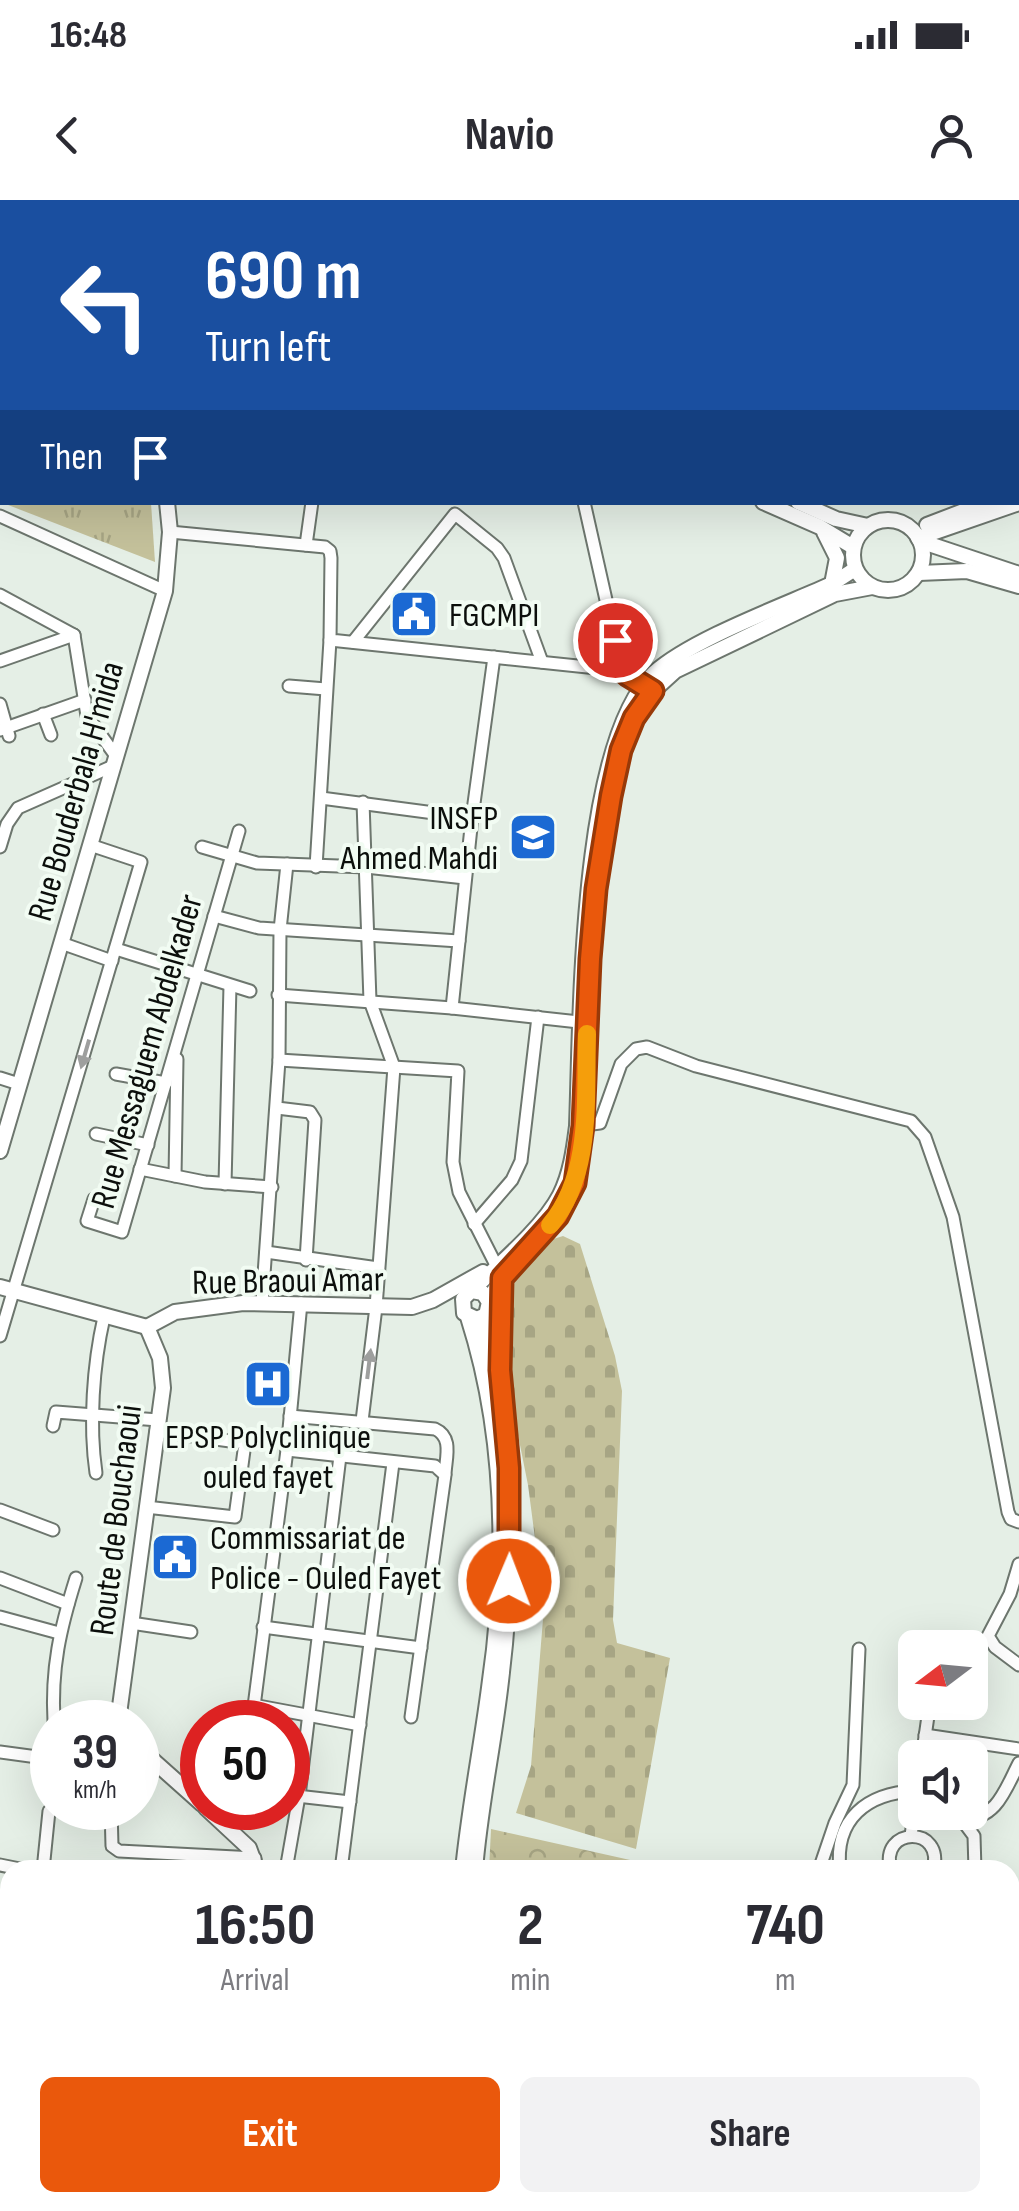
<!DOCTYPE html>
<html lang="en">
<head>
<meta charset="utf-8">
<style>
	body { margin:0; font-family:"Sofia Sans Condensed",sans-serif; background:#f2f2f3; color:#2b2b33; height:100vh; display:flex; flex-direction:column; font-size:38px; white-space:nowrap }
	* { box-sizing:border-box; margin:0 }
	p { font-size:32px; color:#7c7c81 }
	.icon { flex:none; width:55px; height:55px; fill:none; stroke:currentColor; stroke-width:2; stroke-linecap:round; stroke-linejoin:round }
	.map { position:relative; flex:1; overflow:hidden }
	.side { position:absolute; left:0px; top:1660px; width:1020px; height:352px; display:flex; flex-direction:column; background:#fff; border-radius:30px 30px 0 0; box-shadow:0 10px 40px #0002 }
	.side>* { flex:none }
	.top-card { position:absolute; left:0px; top:0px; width:1020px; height:305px; box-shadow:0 10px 40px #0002; background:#1a4fa0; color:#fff; overflow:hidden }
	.needle { width:65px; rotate:254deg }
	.buttons { position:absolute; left:898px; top:1430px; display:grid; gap:20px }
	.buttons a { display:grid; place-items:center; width:90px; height:90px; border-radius:15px; background:#fff; box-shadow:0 10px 40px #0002; font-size:50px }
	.speed { position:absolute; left:30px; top:1500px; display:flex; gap:20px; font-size:50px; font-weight:700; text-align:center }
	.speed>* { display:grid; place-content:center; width:130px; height:130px; border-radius:50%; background:#fff; box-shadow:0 10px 40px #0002; line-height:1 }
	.speed small { font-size:25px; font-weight:400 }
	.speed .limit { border:15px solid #d22; background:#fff; color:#111 }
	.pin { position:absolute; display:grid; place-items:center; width:85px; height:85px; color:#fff; margin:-42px; border:5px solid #fff; border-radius:50%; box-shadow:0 2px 10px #0007 }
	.me { position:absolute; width:110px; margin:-55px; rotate:1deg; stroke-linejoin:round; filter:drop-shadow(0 0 8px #0008) }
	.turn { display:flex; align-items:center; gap:35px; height:210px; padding:0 40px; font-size:45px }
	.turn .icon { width:130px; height:130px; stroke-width:2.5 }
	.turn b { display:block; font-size:70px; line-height:85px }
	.then { display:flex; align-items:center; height:95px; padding:0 40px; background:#0003; gap:20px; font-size:38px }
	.eta { display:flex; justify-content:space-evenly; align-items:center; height:170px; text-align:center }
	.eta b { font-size:60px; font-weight:700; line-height:70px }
	.action { display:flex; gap:20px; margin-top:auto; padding:20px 40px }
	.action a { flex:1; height:115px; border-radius:15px; background:#ea580c; color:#fff; font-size:40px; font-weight:700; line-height:115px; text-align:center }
	.action a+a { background:#f2f2f3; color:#2b2b33 }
	.status { display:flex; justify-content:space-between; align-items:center; height:70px; padding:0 50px; background:#fff; direction:ltr }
	.status svg { height:28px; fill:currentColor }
	header { display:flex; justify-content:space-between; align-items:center; height:130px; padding:0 40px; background:#fff; font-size:45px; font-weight:700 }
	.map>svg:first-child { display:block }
	.forest { fill:url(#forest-crowns) }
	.cemetery { fill:url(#cemetery-stones) }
	.park { fill:url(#park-tufts) }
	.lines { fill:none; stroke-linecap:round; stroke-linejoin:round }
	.minor-casing { stroke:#6d766e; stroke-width:15 }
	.major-casing { stroke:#6d766e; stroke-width:18 }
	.minor { stroke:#fff; stroke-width:11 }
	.major { stroke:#fff; stroke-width:14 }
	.oneway { fill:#9e9f9e }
	.route-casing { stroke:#983908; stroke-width:25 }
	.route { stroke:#ea580c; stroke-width:18 }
	.slow { stroke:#f59e0b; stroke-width:18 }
	.labels { text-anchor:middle; stroke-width:8; stroke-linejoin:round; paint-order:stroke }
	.poi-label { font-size:35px; fill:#0c0f0c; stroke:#f2fcf3; text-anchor:start }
	.street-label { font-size:35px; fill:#0c0f0c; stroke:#f2fcf3 }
</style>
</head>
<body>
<div class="status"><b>16:48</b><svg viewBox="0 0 49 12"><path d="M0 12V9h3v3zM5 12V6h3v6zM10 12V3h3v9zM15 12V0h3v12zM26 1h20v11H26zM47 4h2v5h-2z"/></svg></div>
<header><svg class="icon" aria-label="back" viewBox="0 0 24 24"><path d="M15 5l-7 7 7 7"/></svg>Navio<svg class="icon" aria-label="person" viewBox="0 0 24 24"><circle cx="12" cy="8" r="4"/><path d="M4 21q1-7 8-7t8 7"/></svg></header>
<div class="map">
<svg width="1019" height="2011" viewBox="0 0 1019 2011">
	<defs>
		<pattern id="forest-crowns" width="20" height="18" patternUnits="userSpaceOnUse" patternTransform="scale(2.5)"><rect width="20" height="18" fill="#c4c19b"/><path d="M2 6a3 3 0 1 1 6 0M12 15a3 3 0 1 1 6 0" fill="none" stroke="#a7a584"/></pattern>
		<pattern id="cemetery-stones" width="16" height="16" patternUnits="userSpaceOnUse" patternTransform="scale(2.5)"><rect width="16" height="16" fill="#c4c19b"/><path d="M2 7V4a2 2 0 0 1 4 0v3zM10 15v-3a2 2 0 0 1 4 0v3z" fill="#a7a584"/></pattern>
		<pattern id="park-tufts" width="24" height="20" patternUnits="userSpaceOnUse" patternTransform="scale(2.5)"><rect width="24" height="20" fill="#c4c19b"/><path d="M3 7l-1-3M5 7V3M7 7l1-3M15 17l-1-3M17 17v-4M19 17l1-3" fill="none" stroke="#a7a584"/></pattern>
	</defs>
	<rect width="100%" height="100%" fill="#e5efe6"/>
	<!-- forest -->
	<path class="forest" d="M491,1629l184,41h-186z"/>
	<!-- cemetery -->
	<path class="cemetery" d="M563,1036l17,8 35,112 7,35 -9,229 4,23 53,15 -34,191 -120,-36 15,-47 13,-159 -16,-122 -15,-75 -4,-129 35,-39z"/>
	<!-- park -->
	<g class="park">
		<path d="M0,0l131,2h-129v300z"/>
		<path d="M3,303h148l4,59z"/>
	</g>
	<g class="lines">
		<!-- minor casing -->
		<g class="minor-casing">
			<g id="minor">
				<path d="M584,302l31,138 12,35"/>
				<path d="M0,316l165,75"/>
				<path d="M170,332l155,15 5,4 1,7 -1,82 286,30 33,18"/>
				<path d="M306,345l6,-43"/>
				<path d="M0,395l74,40 13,81 29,40"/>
				<path d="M353,442l102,-128 42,34 7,10 38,104"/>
				<path d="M0,461l74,-26"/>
				<path d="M289,486l37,3"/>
				<path d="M0,504l9,32"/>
				<path d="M43,514l8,21"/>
				<path d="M0,530l85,-30"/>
				<path d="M321,598l151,20"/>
				<path d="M0,647l7,-23 11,-16 95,-42"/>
				<path d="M202,647l55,16 109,4 99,11"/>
				<path d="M316,667l14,-227"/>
				<path d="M214,716l45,12 200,13"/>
				<path d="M61,743l51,18"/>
				<path d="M116,749l134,42"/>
				<path d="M278,795l174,13 136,15"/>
				<path d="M452,808l20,-190 22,-161"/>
				<path d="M279,860l179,11 -5,91 6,30 36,71"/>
				<path d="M116,874l50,9"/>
				<path d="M0,878l19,6"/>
				<path d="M277,908l33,4 5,8 -9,140"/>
				<path d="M577,926l23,-3 21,-59 15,-15 11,-2 49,19 215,55 14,16 28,80 55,295 3,7 8,3"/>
				<path d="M96,934l52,11"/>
				<path d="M140,969l65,13 67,5"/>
				<path d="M175,976l2,-117"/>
				<path d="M225,984l5,-198"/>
				<path d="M94,999l-7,22 35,11 117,-401"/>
				<path d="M474,1024l38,-44 9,-19 17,-144"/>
				<path d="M266,1052l112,16"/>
				<path d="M262,1103l17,-243 1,-130 7,-66"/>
				<path d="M0,1136l141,-474 -51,-17"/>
				<path d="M290,1216l145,13c18,8 11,28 10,45"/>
				<path d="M362,1221l14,-114 18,-240 -24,-66 -7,-199"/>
				<path d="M53,1226l3,-14 102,8"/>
				<path d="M287,1250l148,16 10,9 -34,242"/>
				<path d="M96,1273c-7,-48 -3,-108 8,-156"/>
				<path d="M146,1307l89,10 10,-74 -89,-12"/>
				<path d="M0,1310l53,20"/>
				<path d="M1019,1364l-9,30 -22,42 7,11 24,18"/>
				<path d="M0,1378l68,26"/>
				<path d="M0,1417l59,16"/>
				<path d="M131,1423l60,9"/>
				<path d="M263,1427l158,21"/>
				<path d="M253,1505l107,20"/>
				<path d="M54,1522c-3,-54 6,-93 22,-144"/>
				<path d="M252,1522l35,-272 14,-147"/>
				<path d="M925,1535l94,14"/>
				<path d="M0,1552l52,7"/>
				<path d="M922,1558l8,-56"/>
				<path d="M288,1595l62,7"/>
				<path d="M111,1608l1,38 7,5 136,7"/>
				<path d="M956,1612l18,24 1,34"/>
				<path d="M963,1619c34,0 42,-29 56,-56"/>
				<path d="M911,1636l4,-31"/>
				<path d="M0,1665l25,5"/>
				<path d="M43,1670l6,-59"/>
				<path d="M286,1670l13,-74 41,-340"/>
				<path d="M341,1670l52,-407"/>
				<path d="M819,1670l16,-47 18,-38 6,-136"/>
				<path d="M840,1670c-6,-51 27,-77 75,-79"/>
				<path d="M891,1670c-13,-44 55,-45 42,0"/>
				<path d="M0,1795l10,-72"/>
				<path d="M1010,1851l9,2"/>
				<path d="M1010,1956l9,-3"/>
				<path d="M767,2002l5,9"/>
				<path d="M953,2005l3,6"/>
				<path d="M454,2011l2,-9"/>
				<path d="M591,2011l2,-9"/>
				<path d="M650,2011l3,-9"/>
			</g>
		</g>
		<!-- major casing -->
		<g class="major-casing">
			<g id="major">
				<path d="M146,0v2"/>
				<path d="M459,0l2,2"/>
				<path d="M477,0l1,2"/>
				<path d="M1018,290l1,-1"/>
				<path d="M763,302l57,25 33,20"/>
				<path d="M798,302l38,17 32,7"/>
				<circle cx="888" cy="355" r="35"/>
				<path d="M927,325l60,-23"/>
				<path d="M824,332l13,26 -5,26"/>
				<path d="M918,338l101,-35"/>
				<path d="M920,341l99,33"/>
				<path d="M919,373l48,-2 52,15"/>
				<path d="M630,529l23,-38 22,-20 160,-77 37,-7"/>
				<path d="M0,951l165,-560 5,-59 -3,-30"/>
				<path d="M0,1087l147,40"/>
				<path d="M472,1091l11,2 6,9 -3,13 -9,4 -13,-6 -1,-14c29,-29 79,-69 97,-104 11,-22 14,-46 17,-69 4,-103 2,-384 77,-453 38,-34 129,-67 178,-89l23,-15"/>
				<path d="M489,1100l13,-23 39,-43"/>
				<path d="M147,1127l28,-15 68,-9 169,4 21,-7 50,-28"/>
				<path d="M499,1163l3,-79"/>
				<path d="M122,1522l-3,-8 44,-326 -3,-30 -13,-31"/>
				<path d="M138,1547l64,57"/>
				<path d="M206,1608l43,40 8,22"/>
				<path d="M463,1670c6,-61 18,-121 26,-182 18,-123 17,-252 -21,-371"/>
				<path d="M475,1670c5,-64 19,-126 26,-189 15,-122 14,-244 -19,-363"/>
				<path d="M234,2011l12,-8 13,8"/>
			</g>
		</g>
		<!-- minor -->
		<use href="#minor" class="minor"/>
		<!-- major -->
		<use href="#major" class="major"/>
	</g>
	<!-- one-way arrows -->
	<defs><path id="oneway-solid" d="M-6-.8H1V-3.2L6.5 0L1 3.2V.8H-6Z" transform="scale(2.5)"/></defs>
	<g class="oneway">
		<use href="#oneway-solid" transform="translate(85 854) rotate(106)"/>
		<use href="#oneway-solid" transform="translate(369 1164) rotate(-83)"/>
	</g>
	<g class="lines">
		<!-- route casing -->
		<g class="route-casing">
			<path id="route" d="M509,1381v-113l-9,-98 2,-92 56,-62 17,-33 8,-57 7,-167 6,-70 15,-93 10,-46 13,-32 19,-27 -26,-16 -12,-35"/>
		</g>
		<!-- route -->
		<use href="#route" class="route"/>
		<!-- slow -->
		<path class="slow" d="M550,1025c43,-51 35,-128 37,-191"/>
	</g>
	<!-- icons -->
	<defs>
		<g id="civic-square" transform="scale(2.5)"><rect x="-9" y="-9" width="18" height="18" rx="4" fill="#1b69d3" stroke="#f2fcf3"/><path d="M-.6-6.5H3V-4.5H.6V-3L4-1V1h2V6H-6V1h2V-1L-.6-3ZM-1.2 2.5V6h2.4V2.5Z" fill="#fff"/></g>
		<g id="university-square" transform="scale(2.5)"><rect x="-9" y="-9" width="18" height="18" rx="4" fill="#1b69d3" stroke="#f2fcf3"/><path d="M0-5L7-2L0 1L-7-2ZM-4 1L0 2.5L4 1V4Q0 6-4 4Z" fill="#fff"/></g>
		<g id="hospital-square" transform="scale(2.5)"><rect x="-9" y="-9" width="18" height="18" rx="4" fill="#1b69d3" stroke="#f2fcf3"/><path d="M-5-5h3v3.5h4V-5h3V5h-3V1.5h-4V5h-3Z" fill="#fff"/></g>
	</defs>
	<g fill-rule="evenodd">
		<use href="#civic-square" x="414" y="414"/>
		<use href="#university-square" x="533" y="637"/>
		<use href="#hospital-square" x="268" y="1184"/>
		<use href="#civic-square" x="175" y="1357"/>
	</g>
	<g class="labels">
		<!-- poi labels -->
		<g class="poi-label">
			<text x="449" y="426">FGCMPI</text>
			<text x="498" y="629" text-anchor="end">INSFP<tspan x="498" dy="40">Ahmed Mahdi</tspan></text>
			<text x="268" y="1248" text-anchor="middle">EPSP Polyclinique<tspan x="268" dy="40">ouled fayet</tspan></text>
			<text x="210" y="1349">Commissariat de<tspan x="210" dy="40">Police - Ouled Fayet</tspan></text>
		</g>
		<!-- street labels -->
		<g class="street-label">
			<text transform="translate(75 591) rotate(-74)" y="12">Rue Bouderbala H'mida</text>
			<text transform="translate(146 851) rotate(-74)" y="12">Rue Messaguem Abdelkader</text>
			<text transform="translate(288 1080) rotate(-1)" y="12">Rue Braoui Amar</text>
			<text transform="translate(115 1320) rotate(-83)" y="12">Route de Bouchaoui</text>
		</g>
	</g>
</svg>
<div class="buttons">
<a><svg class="needle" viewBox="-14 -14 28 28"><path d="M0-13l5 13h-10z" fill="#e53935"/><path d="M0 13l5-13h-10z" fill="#7c7c81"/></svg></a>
<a><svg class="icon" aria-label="sound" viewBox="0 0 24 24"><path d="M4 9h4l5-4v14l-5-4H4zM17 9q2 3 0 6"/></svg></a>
</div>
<div class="speed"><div>39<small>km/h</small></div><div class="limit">50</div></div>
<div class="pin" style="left:615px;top:440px;background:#d93025"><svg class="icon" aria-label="arrive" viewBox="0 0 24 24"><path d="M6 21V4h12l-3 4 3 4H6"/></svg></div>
<svg class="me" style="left:509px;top:1381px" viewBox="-20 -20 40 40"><circle r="17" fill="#ea580c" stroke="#fff" stroke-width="3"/><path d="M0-11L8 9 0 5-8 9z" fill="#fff"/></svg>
<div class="top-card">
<div class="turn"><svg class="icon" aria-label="left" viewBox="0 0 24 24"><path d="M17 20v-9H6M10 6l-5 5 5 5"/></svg><div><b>690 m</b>Turn left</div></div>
<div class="then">Then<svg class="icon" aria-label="arrive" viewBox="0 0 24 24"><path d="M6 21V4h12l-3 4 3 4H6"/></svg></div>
</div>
<section class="side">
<div class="eta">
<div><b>16:50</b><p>Arrival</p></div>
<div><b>2</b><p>min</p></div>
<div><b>740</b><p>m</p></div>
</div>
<div class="action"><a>Exit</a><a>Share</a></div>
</section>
</div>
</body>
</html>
